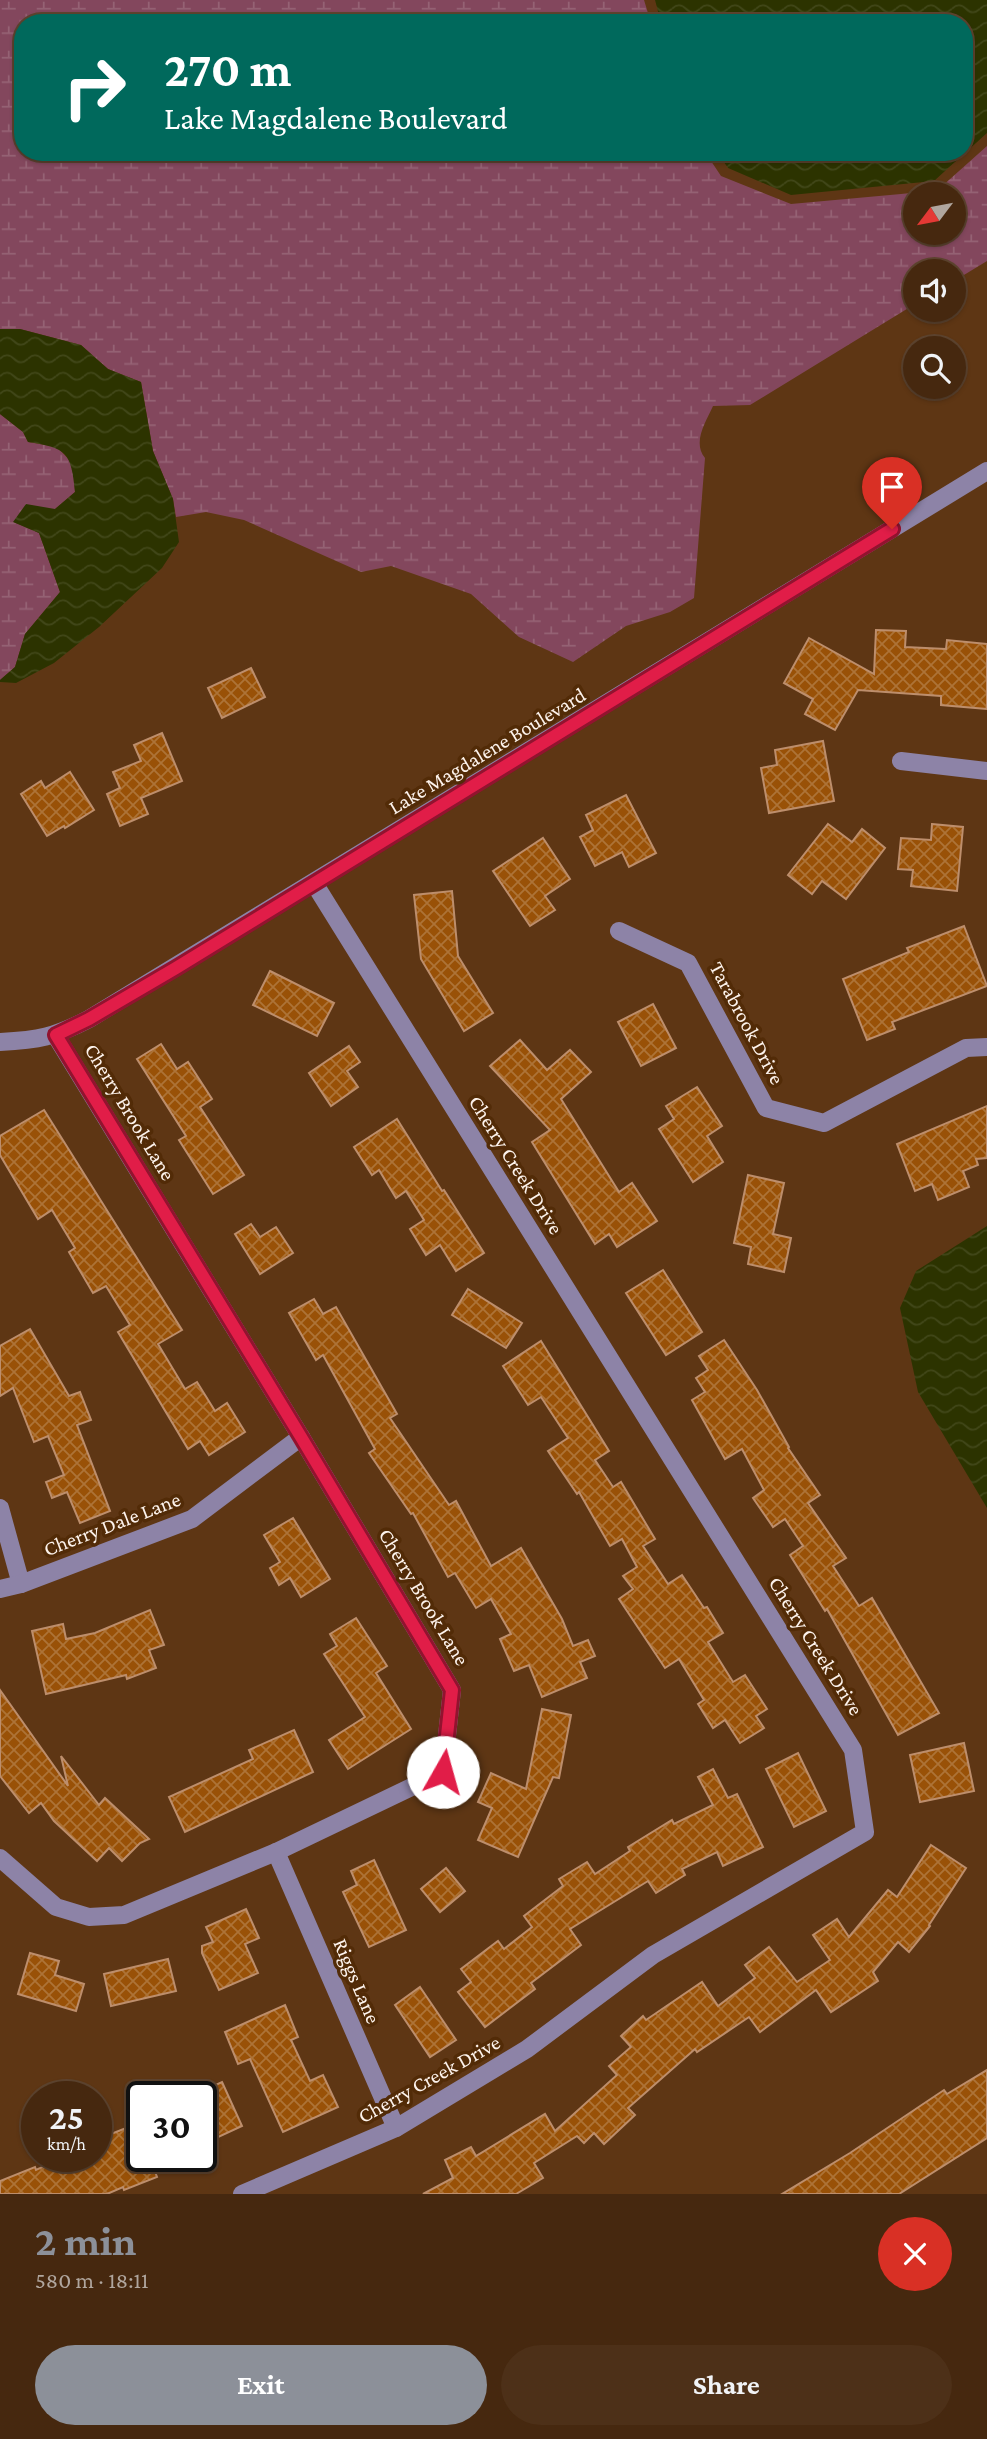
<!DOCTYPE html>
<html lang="en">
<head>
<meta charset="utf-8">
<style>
	body { margin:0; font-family:"Crimson Pro",serif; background:#4d3018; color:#f1f3f6; height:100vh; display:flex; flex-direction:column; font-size:26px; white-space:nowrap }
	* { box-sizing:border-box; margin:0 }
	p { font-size:23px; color:#b0a69e }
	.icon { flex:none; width:38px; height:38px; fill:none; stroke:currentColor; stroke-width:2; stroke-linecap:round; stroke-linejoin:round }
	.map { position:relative; height:2194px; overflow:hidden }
	.sheet { display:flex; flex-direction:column; background:#46280f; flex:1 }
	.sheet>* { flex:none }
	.banner { position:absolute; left:14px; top:14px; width:959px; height:147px; border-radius:28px; box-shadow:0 2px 5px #0004,0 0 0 2px #5e442f; background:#00695c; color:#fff; overflow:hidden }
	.needle { width:46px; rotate:238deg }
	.buttons { position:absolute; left:903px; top:182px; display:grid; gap:14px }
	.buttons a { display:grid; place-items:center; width:63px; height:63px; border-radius:50%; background:#46280f; box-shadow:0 2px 5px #0004,0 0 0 2px #5e442f; font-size:35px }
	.speed { position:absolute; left:21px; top:2081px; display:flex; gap:14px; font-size:35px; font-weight:700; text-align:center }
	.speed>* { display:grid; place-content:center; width:91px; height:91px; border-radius:50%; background:#46280f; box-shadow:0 2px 5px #0004,0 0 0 2px #5e442f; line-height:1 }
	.speed small { font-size:18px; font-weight:400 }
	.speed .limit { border:4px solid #111; border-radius:10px; background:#fff; color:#111 }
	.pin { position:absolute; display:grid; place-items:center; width:60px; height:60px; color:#fff; margin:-72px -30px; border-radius:50% 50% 50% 0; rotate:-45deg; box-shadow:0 0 7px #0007 }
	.pin .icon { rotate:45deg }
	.me { position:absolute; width:77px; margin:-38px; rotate:7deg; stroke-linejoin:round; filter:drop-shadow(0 0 5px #0008) }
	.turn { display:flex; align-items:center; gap:24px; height:147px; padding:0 35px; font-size:32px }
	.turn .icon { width:91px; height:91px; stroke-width:2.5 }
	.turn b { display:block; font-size:49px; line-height:60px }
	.round { display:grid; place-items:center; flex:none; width:74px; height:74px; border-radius:37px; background:#4d3018 }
	.head { display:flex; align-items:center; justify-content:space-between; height:119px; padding:0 35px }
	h1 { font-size:42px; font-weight:700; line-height:52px; color:#8c9099 }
	.button { display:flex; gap:14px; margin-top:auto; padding:14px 35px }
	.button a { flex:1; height:80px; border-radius:42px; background:#8c9099; color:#fff; font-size:28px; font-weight:700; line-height:80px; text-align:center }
	.button a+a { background:#4d3018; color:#f1f3f6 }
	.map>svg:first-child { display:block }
	.wetland { fill:url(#wetland-marsh); fill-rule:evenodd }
	.water { fill:url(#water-waves) }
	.building { fill:url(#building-cross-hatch); stroke:#bd8e6c; stroke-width:2 }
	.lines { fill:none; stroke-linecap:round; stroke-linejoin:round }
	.minor { stroke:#8d83a7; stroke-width:18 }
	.route-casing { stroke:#92132f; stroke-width:18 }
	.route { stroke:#e11d48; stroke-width:12 }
	.labels { text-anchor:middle; stroke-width:7; stroke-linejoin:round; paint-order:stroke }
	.street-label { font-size:21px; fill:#fdf3ec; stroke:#522b07 }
</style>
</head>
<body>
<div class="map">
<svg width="987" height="2194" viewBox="0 0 987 2194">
	<defs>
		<pattern id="wetland-marsh" width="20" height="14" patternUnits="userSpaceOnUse" patternTransform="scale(1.75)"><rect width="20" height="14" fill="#83475d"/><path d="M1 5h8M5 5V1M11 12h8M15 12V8" fill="none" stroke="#956274"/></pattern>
		<pattern id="water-waves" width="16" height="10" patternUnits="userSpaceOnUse" patternTransform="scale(1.75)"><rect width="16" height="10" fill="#2c3300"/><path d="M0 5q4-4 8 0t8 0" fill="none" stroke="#414719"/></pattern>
		<pattern id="building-cross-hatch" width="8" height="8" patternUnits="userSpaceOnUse" patternTransform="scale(1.75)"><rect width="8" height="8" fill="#995107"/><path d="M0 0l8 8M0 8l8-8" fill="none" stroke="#ad7337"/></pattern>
	</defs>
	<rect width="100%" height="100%" fill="#5e3614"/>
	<!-- wetland -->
	<g class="wetland">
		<path d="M0,0h644l7,23h-628v129h682l16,24 70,28 143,-13 6,-3 47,-42v115l-33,20v-10h-39v33l-165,101 -37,1c-7,16 -21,36 -8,52l-11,140 -24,14 -44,14 -53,36 -54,-25 -48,-43 -80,-28 -30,6 -117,-52 -38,-8 -30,5 -3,-18 -20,-48 -12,-69 -33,-13 -27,-24 -61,-16h-20zM915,194h39v39h-39z"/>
		<path d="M0,414l23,18 5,10 29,5 16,17 2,28 -20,17 -41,13 25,11 21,59 -35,42 -10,33 -15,13z"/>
	</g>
	<!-- water -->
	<g class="water">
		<path d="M655,0h332v133l-53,48 -143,14 -63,-27 -11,-16h247v-129h-303z"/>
		<path d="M0,329h20l61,16 27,24 33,13 12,69 20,48 6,43 -17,26 -63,59 -45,36 -38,20 -16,-1v-2l15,-13 10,-33 35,-42 -21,-59 -26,-11 13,-18 29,5 20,-17c-4,-40 -8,-44 -47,-50l-5,-10 -23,-18z"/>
		<path d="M987,1226v282l-69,-116 -18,-84 16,-37z"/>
	</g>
	<!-- building -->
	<g class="building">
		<path d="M876,630l30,1 -1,16 41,2 1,-9 40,4v65l-46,-4v-9l-83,-6 -23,40 -30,-16 8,-15 -29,-16 25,-45 65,36z"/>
		<path d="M251,668l14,29 -43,21 -14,-30z"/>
		<path d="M162,733l20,48 -41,17 7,16 -28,12 -13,-32 13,-6 -7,-16 28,-11 -7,-16z"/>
		<path d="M823,741l11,60 -65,12 -8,-45 16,-3 -2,-15z"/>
		<path d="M70,772l24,38 -29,18 -1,-2 -17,10 -26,-42 20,-13 4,7z"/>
		<path d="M626,795l30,58 -27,14 -7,-15 -27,14 -15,-29 13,-7 -7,-15z"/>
		<path d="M828,824l24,18 10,-13 23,19 -39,51 -24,-18 -10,13 -24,-19z"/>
		<path d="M932,824l31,3 -6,64 -46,-5 2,-16 -15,-1 3,-31 30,2z"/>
		<path d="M543,838l27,41 -25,17 10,14 -25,16 -37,-55z"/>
		<path d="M452,891l6,65 35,57 -29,18 -43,-72 -7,-64z"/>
		<path d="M964,926l23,60 -95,36 3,7 -28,11 -24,-61 66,-27 -2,-4z"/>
		<path d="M270,971l64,32 -17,33 -64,-31z"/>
		<path d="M653,1004l23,44 -35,18 -23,-44z"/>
		<path d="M520,1040l27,30 23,-20 21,22 -30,27 58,93 13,-9 25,38 -40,26 -8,-13 -14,10 -63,-102 18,-12 -60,-64z"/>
		<path d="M161,1044l16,25 11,-7 24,37 -12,8 44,68 -31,19 -34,-54 7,-4 -49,-77z"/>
		<path d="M349,1046l11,16 -13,9 11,16 -27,19 -22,-33z"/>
		<path d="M697,1087l25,39 -15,10 16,26 -30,20 -34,-53 15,-10 -8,-13z"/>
		<path d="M987,1106v52l-11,1 2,6 -15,6 6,16 -31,13 -6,-16 -17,7 -18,-47z"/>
		<path d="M44,1110l138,220 -24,14 27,45 12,-7 18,29 12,-8 18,29 -36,23 -9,-14 -12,8 -70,-117 12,-7 -24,-39 -13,7 -24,-41 6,-4 -23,-38 -14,9 -38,-64v-19z"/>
		<path d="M397,1119l45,72 2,-1 40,63 -28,18 -16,-26 -14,10 -16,-26 14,-9 -18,-29 -10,7 -17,-28 -7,5 -18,-28z"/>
		<path d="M748,1175l36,8 -11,51 18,4 -7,34 -36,-8 3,-17 -17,-4z"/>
		<path d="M251,1224l9,13 16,-10 17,26 -33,21 -25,-40z"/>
		<path d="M663,1270l39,62 -36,23 -40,-62z"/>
		<path d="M468,1289l54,34 -16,25 -54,-33z"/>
		<path d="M314,1299l9,15 13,-7 61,107 -7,4 59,87 7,-4 35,65 30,-18 41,71 11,27 15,-6 7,16 -15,6 7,16 -45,19 -13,-32 -15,6 -14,-32 11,-5 -20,-35 -15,9 -21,-35 -7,4 -35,-64 -2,1 -42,-61 6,-4 -52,-94 -7,5 -27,-47z"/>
		<path d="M30,1329l39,67 11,-4 11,28 -14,5 33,86 -30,12 -13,-31 -15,6 -6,-16 18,-7 -16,-39 -14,6 -21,-54 -13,8v-50z"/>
		<path d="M724,1340l33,50 32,57 -1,1 32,47 -12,8 38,55 -13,8 26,40 13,-8 67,115 -41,22 -71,-126 -2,2 -35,-56 13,-9 -18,-27 -12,8 -20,-29 11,-8 -22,-41 -17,10 -33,-59 13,-8 -9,-14 12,-8 -9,-14z"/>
		<path d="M541,1341l68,110 -14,9 18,27 8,-5 34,57 -12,7 25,38 14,-9 22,33 3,-1 16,26 -15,9 25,40 12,-7 22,34 -11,7 8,12 -24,15 -15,-23 -12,8 -15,-24 6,-4 -25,-41 -14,9 -46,-69 14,-10 -10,-13 14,-9 -15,-28 -12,7 -31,-54 -2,2 -29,-43 20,-13 -27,-41 -13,8 -25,-39z"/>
		<path d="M293,1518l37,61 -29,18 -11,-19 -11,7 -9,-17 10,-6 -16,-27z"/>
		<path d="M150,1610l14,35 -15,5 7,18 -29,11 -1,-4 -80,19 -14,-63 31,-7 3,15 29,-6z"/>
		<path d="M356,1618l31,48 -11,7 35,56 -63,40 -19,-29 36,-23 -41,-63 13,-8 -7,-12z"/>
		<path d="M0,1690l68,96 -7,-30 38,49 6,-7 44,41 -9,4 -18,18 -13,-13 -12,13 -43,-40 -13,-18 -12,10 -29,-37z"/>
		<path d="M542,1709l29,6 -12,63 -6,-1 -35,80 -40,-17 14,-32 -14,-6 13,-29 35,16z"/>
		<path d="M294,1730l19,42 -128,60 -16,-35 84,-38 -4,-9z"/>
		<path d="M964,1743l10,48 -54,11 -10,-47z"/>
		<path d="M798,1753l28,58 -32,16 -28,-58z"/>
		<path d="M713,1769l15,29 9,-4 26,53 -40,19 -6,-14 -35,17 3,6 -29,18 -8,-12 -78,48 11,16 -50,38 4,6 -50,38 -27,-35 13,-10 -10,-13 37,-28 6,8 28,-22 -8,-11 39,-30 -4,-7 28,-17 8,12 35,-23 -2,-4 44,-27 2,4 39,-19 -15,-28z"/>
		<path d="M931,1845l35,23 -37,57 1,1 -21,26 -11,-10 -25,30 5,9 -47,31 -15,-22 -56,42 -11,-15 -52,35 -2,-3 -67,59 7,7 -31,29 -10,-11 -10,10 -7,-7 -43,27 9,15 -27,16h-93l30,-16 -8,-18 26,-13 5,9 69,-42 10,17 62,-56 -8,-9 22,-19 -10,-11 22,-20 3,4 56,-38 16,24 37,-28 -10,-13 24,-18 28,35 33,-22 -17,-25 24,-16 12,18 39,-47 9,7z"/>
		<path d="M374,1860l32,70 -37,17 -26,-55 14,-7 -6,-14z"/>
		<path d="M446,1868l19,23 -25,21 -19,-23z"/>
		<path d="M246,1909l13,29 -14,6 13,29 -39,17 -17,-37v-7l11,-4 -7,-15z"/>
		<path d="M30,1953l29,8 -4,14 29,9 -8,27 -58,-17z"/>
		<path d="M168,1959l8,32 -65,15 -7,-32z"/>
		<path d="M420,1987l36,53 -26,17 -35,-52z"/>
		<path d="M285,2005l13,32 -7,3 19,41 13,-6 15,32 -55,25 -33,-73 -12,5 -13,-32z"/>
		<path d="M987,2070v68l-88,56h-117l68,-41 94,-63 3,4z"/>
		<path d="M222,2082l20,44 -41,19v-49h-4l-1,-2z"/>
		<path d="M136,2124l6,15v17h7l8,21 -33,13 -1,-3 -16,7h-107v-13l35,-14 1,3 31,-14h29v-16z"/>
	</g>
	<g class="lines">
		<!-- minor -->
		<g class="minor">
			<path d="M901,761l86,10"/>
			<path d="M619,931l69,32 78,145 58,15 142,-75 21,-1"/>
			<path d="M0,1042c39,-2 54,-5 89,-23l898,-548"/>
			<path d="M0,1508l21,76"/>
			<path d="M0,1589l21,-5 171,-65 109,-82"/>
			<path d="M276,1852l120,276"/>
			<path d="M0,1858l56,49 33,10 35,-2 152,-63 167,-80 9,-82 -151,-253 -245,-401"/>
			<path d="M242,2194l154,-66 131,-79 126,-94 212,-123 -12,-82 -539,-867"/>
		</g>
	</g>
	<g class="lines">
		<!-- route casing -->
		<g class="route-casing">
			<path id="route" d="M443,1772l9,-82 -151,-253 -245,-402 33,-16 87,-51 716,-439"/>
		</g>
		<!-- route -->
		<use href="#route" class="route"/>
	</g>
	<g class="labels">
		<!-- street labels -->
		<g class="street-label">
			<text transform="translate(487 751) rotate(-31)" y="7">Lake Magdalene Boulevard</text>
			<text transform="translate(747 1023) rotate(62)" y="7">Tarabrook Drive</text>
			<text transform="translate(130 1112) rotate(59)" y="7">Cherry Brook Lane</text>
			<text transform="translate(516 1165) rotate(58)" y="7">Cherry Creek Drive</text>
			<text transform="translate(112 1524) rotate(-21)" y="7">Cherry Dale Lane</text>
			<text transform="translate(424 1597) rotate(59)" y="7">Cherry Brook Lane</text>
			<text transform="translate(816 1646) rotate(58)" y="7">Cherry Creek Drive</text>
			<text transform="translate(357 1981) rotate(67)" y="7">Riggs Lane</text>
			<text transform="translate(429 2079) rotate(-29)" y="7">Cherry Creek Drive</text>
		</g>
	</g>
</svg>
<div class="buttons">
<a><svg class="needle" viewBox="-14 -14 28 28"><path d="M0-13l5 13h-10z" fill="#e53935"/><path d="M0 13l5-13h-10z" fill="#b0a69e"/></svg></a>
<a><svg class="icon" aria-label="sound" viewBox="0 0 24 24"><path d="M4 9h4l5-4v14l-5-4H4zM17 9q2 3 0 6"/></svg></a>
<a><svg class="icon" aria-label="search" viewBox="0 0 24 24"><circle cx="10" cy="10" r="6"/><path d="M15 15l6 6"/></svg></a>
</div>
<div class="speed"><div>25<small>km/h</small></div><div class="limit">30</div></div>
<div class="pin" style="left:892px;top:529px;background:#d93025"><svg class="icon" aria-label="arrive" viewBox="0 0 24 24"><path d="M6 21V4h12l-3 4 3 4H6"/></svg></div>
<svg class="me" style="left:443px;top:1772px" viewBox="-20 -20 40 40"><circle r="19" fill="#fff"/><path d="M0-13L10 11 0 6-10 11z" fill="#e11d48"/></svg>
<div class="banner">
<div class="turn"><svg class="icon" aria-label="right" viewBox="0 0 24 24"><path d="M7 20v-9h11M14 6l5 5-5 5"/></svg><div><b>270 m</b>Lake Magdalene Boulevard</div></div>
</div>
</div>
<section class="sheet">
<div class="head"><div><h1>2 min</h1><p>580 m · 18:11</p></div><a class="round" style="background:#d93025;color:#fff"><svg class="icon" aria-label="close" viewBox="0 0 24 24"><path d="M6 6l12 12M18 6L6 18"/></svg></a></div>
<div class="button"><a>Exit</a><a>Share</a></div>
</section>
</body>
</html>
